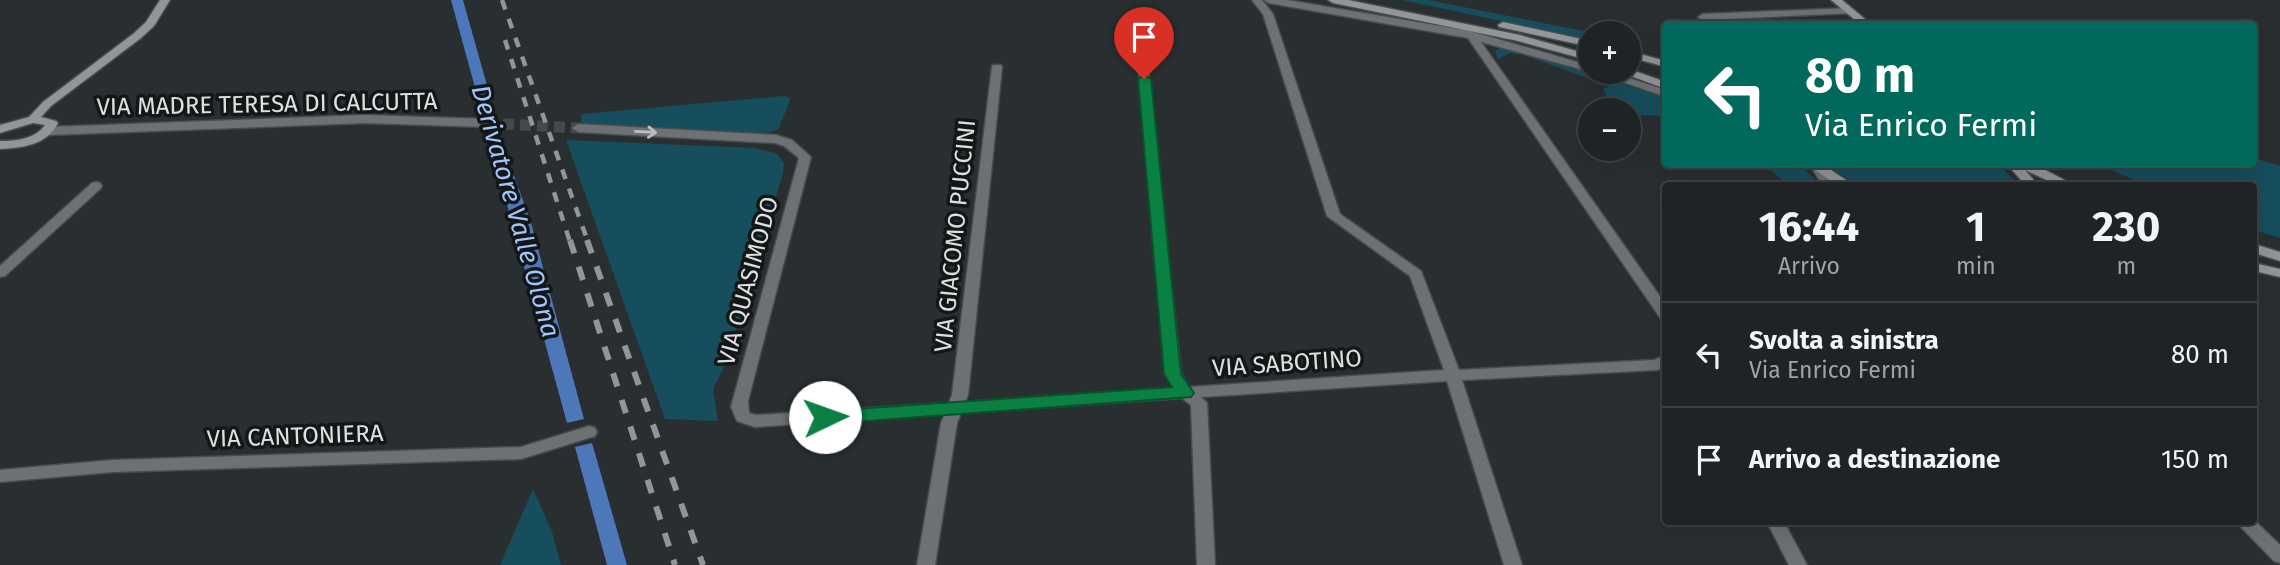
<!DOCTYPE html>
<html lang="it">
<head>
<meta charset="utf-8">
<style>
	body { margin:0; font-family:"Fira Sans",sans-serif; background:#2c2f32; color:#f1f3f6; height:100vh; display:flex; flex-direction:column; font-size:26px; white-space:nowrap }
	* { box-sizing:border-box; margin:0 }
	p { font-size:23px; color:#a1a4a7 }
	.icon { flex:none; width:38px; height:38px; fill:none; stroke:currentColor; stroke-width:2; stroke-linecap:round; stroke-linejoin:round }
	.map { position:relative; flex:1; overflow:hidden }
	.drawer { position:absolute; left:1662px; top:182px; width:595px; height:343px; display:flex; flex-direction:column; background:#1f2325; border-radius:7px; box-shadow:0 7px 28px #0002,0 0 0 2px #3c4042 }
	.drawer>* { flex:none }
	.top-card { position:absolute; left:1662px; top:21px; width:595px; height:147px; border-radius:7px; box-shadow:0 7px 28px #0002,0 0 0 2px #3c4042; background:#00695c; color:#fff; overflow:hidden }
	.tools { position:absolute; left:1578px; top:21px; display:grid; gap:14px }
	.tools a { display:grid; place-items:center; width:63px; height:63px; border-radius:50%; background:#1f2325; box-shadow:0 7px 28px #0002,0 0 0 2px #3c4042; font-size:35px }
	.pin { position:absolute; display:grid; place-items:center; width:60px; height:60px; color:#fff; margin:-72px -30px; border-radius:50% 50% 50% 0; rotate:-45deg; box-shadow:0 0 7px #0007 }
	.pin .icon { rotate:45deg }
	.me { position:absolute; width:77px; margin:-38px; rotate:87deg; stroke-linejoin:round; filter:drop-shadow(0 0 5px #0008) }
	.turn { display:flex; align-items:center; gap:24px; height:147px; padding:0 28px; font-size:32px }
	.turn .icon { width:91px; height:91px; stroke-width:2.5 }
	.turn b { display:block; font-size:49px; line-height:60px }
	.eta { display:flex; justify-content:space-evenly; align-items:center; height:119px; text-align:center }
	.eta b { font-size:42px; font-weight:700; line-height:49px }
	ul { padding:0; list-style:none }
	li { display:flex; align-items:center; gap:21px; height:105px; padding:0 28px; border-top:2px solid #3c4042 }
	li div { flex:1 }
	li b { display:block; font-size:26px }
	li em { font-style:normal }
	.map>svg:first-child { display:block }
	.green { fill:#174e5d }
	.water { fill:#4c77b9 }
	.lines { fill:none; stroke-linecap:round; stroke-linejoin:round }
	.street-tunnel { stroke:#444a4b; stroke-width:11; stroke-dasharray:11 6; stroke-linecap:butt }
	.street-casing { stroke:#464b4d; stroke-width:3 }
	.secondary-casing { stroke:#464b4d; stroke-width:3 }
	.street { fill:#6e7173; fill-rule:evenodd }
	.secondary { fill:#929699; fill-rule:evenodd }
	.rail-far1 { stroke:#919697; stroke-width:4.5; stroke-dasharray:10 10; stroke-linecap:butt }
	.rail { stroke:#919697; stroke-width:6; stroke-dasharray:14 14; stroke-linecap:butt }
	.oneway { stroke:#bbbfc0 }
	.route { fill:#0b8043; stroke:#07532c; stroke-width:2 }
	.labels { text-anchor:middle; stroke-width:7; stroke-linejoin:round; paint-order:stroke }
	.street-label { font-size:24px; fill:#dce0e1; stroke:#141717 }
	.water-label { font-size:26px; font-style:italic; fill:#a2c5fc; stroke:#141717 }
</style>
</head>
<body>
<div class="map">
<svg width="2280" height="565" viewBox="0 0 2280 565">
	<rect width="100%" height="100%" fill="#292f31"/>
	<!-- green -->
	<g class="green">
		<path d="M1402,0h26l165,33 -2,7z"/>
		<path d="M1501,47l43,10 117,40 5,2v14l-4,3 -20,-1 -10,6 -3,-3v-8h-8l-7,-9 8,-1 -15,-3 -4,-8 6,-3 -85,-31 -14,-2 -12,6 -3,-8z"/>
		<path d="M784,96l6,2 -1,5 -11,27 -18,4 -180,-8 2,-12z"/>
		<path d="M566,140l189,8 22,6 7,9 -1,10 -57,190 -13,26 5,32 -53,-2z"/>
		<path d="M2254,158l26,8v72l-26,-8v-44l-108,-1 -46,-20 154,-1z"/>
		<path d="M1765,165h35l21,20h-38l-1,-5z"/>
		<path d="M1823,165h176l21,20h-160z"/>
		<path d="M533,489l19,43 9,33h-61z"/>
	</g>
	<!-- water -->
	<g class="water">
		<path d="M451,0h12l43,153 25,70 53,196 -17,4z"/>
		<path d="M592,443l35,122h-20l-32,-118z"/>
	</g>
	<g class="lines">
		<!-- street-tunnel -->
		<path class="street-tunnel" d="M486,123l92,5"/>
		<!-- street casing -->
		<g class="street-casing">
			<g id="street">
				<path d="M1252,0h10l11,14 67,200 81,57 38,99 195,-10 12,-5v12l-9,3 -195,10 60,185h-18l-57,-184 -246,16 6,6 8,162h-18l-6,-160 -9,-7 -221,15 -4,10 -22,142h-18l24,-142 4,-9 -190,13 -18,-6 -6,-14 68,-249 -15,-12 -9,-3 -197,-11 -6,-4 6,-4 198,11 16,5 19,17 -63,244 1,12 7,2 193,-12 3,-8 40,-328 1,-2h8l1,2 -34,328 -3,7 209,-14 -9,-14 -28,-322 1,-2h8l35,324 8,13 255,-17 -34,-94 -83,-60 -64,-202z"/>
				<path d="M1264,0h23l183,31 121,35v6h2h-2l-110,-30 185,263v16l-5,-2 -193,-281 -199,-35z"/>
				<path d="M1850,8l5,3 -1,2 -151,7 -5,-3 5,-3z"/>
				<path d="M1594,72h16l56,18v7z"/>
				<path d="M365,115l121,4 6,4 -6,4 -121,-4 -317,12 -6,-4 6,-4z"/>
				<path d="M1819,166l4,1 13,19h-13l-10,-16z"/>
				<path d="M96,182l4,1 2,3 -2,3 -95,87 -5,1v-11l92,-83z"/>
				<path d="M589,426l6,2 2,4 -2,4 -74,23 -408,13 -113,10v-12l113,-10 408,-13z"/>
				<path d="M2254,520l26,25v18l-6,-2 -38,-39z"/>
				<path d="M1767,522h17l23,43h-18z"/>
			</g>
		</g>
		<!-- secondary casing -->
		<g class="secondary-casing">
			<g id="secondary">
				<path d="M160,0h10l-16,26 -13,12 -90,68 -10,11 15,4 2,2c-11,22 -36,25 -58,26v-8c17,0 35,-2 45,-16l-12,-2 -33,10v-8l29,-8 14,-15 90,-68 13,-12z"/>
				<path d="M1328,0h20l172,35 71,20v6l-73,-20 -185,-38z"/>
				<path d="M1831,0h11l29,24h-11z"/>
				<path d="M1503,22l88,19v6l-92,-20 -1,-2z"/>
				<path d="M1629,51l37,10v6l-37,-10z"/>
				<path d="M1629,69l37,13v7l-41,-15 -1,-2h5z"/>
				<path d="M1806,164h16l33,22h-16z"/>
				<path d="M2007,164h27l42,22h-17l-34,-16 14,16h-13z"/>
				<path d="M2254,244l26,8v9l-26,-8z"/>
				<path d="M2254,263l26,6v8l-26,-6z"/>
			</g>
		</g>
		<!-- street -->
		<use href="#street" class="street"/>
		<!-- secondary -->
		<use href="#secondary" class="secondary"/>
		<!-- rail-far1 -->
		<g class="rail-far1">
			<path d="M502,0l86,242"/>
			<path d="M505,40l65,202"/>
		</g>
		<!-- rail -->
		<g class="rail">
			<path d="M570,240l105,325"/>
			<path d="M587,240l116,325"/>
		</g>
	</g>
	<!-- one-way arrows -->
	<defs><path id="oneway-shaft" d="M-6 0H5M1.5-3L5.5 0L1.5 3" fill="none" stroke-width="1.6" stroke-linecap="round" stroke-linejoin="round" transform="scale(1.75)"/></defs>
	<use class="oneway" href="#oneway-shaft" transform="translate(646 132) rotate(3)"/>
	<!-- route -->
	<path class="route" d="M1144,75l7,4 30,295 13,19 -3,4 -366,27 -6,-2 -3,-5 3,-4 6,-2 347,-24 -8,-13 -26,-295z"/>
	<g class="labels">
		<!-- street labels -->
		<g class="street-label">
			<text transform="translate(267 104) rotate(-1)" y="8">VIA MADRE TERESA DI CALCUTTA</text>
			<text transform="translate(955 236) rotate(-84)" y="8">VIA GIACOMO PUCCINI</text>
			<text transform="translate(748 281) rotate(-75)" y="8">VIA QUASIMODO</text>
			<text transform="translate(1287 363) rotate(-4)" y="8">VIA SABOTINO</text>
			<text transform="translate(295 436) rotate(-2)" y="8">VIA CANTONIERA</text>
		</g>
		<!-- water labels -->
		<g class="water-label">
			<text transform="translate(516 211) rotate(74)" y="9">Derivatore Valle Olona</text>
		</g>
	</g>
</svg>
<div class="tools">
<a>+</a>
<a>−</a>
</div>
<div class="pin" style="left:1144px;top:79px;background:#d93025"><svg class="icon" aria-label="arrive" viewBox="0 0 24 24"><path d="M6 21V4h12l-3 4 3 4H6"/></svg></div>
<svg class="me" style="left:825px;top:417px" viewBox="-20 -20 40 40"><circle r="19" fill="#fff"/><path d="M0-13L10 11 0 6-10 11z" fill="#0b8043"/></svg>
<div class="top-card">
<div class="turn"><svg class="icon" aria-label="left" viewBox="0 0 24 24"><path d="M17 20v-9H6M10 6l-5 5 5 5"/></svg><div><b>80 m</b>Via Enrico Fermi</div></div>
</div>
<section class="drawer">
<div class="eta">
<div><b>16:44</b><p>Arrivo</p></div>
<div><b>1</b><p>min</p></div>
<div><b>230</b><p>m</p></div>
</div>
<ul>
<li><svg class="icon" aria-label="left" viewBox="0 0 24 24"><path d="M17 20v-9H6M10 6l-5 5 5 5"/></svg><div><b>Svolta a sinistra</b><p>Via Enrico Fermi</p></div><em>80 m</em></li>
<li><svg class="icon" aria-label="arrive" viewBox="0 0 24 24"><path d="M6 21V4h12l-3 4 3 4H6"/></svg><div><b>Arrivo a destinazione</b></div><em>150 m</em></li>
</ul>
</section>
</div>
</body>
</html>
